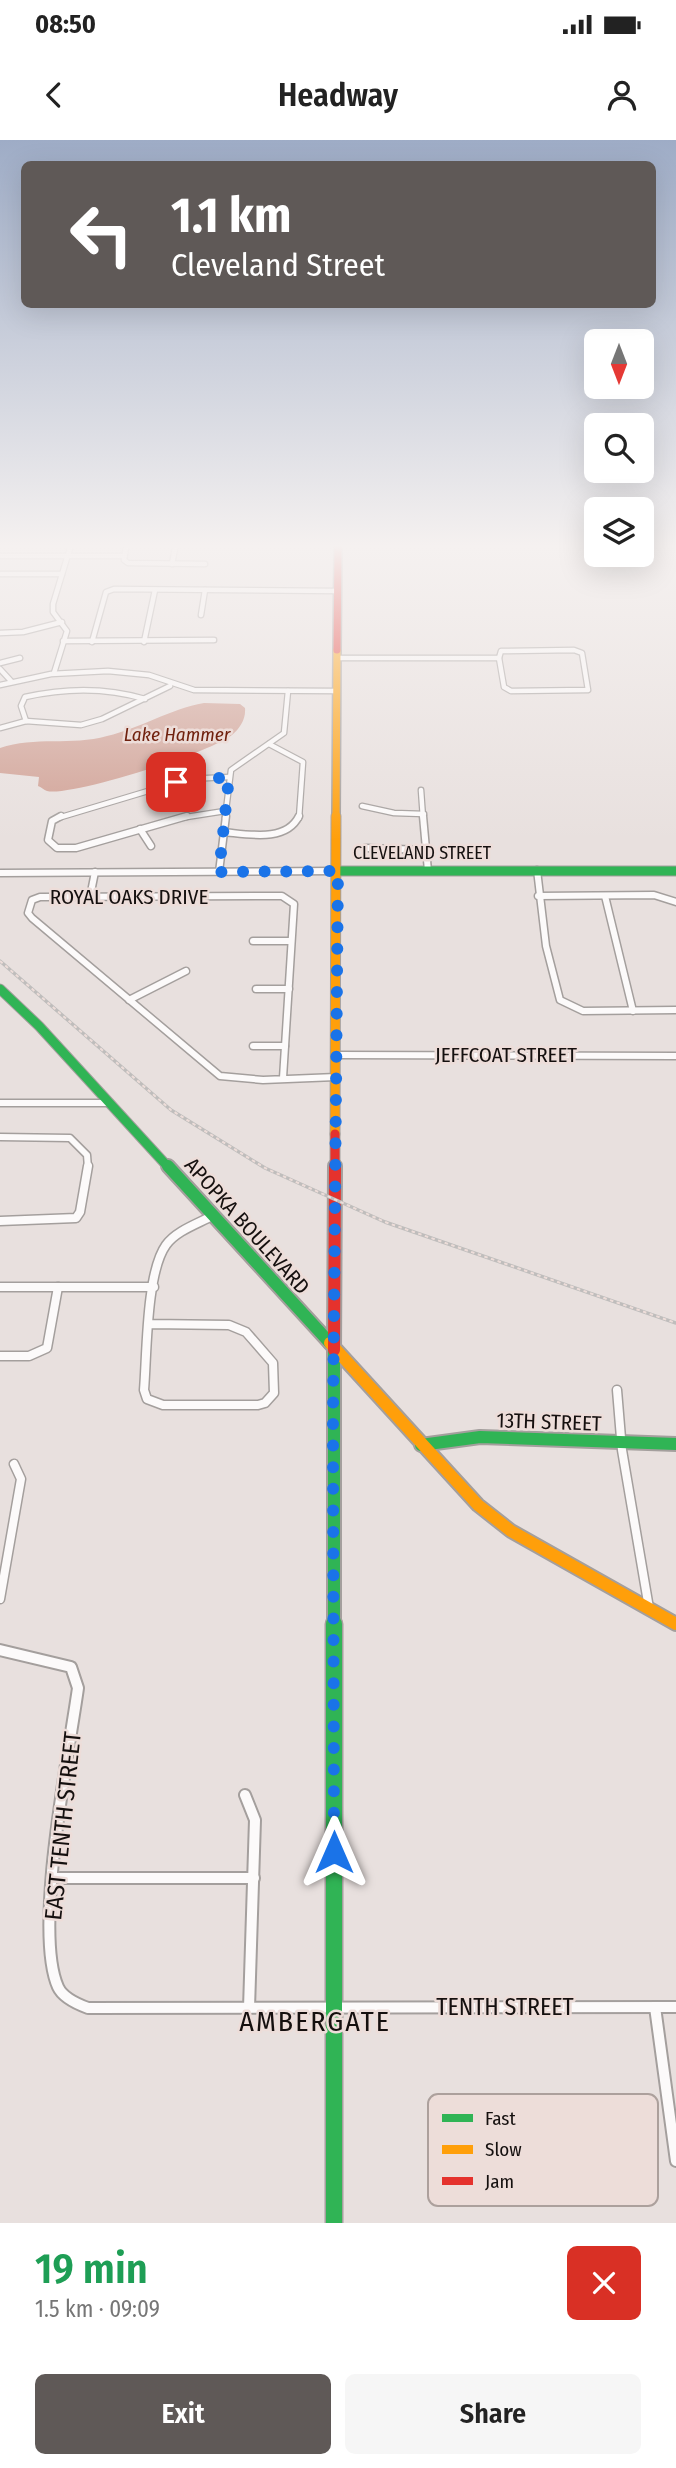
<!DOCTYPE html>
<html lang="en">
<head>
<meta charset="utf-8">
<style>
	body { margin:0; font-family:"Fira Sans Condensed",sans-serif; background:#f6f6f6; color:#222; height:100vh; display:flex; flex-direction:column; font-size:26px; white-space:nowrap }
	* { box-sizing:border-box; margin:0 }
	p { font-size:23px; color:#767676 }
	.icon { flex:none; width:38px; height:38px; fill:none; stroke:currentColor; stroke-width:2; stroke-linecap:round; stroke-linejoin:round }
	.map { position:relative; height:2083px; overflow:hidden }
	.panel { display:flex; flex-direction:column; background:#fff; flex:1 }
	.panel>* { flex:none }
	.guide { position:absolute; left:21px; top:21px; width:635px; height:147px; border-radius:10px; box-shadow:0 7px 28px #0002; background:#5f5957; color:#fff; overflow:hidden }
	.needle { width:46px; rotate:180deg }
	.controls { position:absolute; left:584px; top:189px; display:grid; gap:14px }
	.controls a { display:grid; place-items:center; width:70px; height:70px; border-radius:10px; background:#fff; box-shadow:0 7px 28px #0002; font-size:35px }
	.pin { position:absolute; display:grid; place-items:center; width:60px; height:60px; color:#fff; margin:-30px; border-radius:14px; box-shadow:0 4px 10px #0006 }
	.me { position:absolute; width:77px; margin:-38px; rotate:0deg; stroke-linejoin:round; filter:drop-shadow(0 0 5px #0008) }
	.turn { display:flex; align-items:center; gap:24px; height:147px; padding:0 35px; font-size:32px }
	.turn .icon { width:91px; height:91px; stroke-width:2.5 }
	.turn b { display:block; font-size:49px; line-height:60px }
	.round { display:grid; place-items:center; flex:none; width:74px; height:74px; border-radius:10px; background:#f6f6f6 }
	.summary { display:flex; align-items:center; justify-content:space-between; height:119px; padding:0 35px }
	h1 { font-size:42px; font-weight:600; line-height:52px; color:#1e9e55 }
	.button { display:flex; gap:14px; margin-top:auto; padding:14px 35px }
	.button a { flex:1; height:80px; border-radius:10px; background:#5f5957; color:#fff; font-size:28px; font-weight:600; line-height:80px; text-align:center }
	.button a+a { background:#f6f6f6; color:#222 }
	.status { display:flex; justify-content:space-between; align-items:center; height:49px; padding:0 35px; background:#fff; direction:ltr }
	.status svg { height:19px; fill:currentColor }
	header { display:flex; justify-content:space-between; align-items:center; height:91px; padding:0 35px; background:#fff; font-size:32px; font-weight:600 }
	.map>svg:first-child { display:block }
	.water { fill:#d0a094 }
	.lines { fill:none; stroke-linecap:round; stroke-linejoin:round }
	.street-far3-casing { stroke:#a49f9d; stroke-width:7 }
	.street-far2-casing { stroke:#a49f9d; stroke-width:9 }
	.street-far1-casing { stroke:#a49f9d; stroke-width:11 }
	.street-casing { stroke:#a49f9d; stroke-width:14 }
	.fast-far2-casing { stroke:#a49f9d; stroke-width:11 }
	.fast-far1-casing { stroke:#a49f9d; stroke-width:16 }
	.fast-casing { stroke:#a49f9d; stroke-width:19 }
	.slow-far2-casing { stroke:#a49f9d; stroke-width:10 }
	.slow-far1-casing { stroke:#a49f9d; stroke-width:11 }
	.slow-casing { stroke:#a49f9d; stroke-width:16 }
	.jam-far2-casing { stroke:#a49f9d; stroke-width:10 }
	.jam-far1-casing { stroke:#a49f9d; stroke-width:11 }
	.jam-casing { stroke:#a49f9d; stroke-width:16 }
	.street-far3 { stroke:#fcfafa; stroke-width:4.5 }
	.street-far2 { stroke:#fcfafa; stroke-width:6 }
	.street-far1 { stroke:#fcfafa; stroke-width:8 }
	.street { stroke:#fcfafa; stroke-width:10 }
	.fast-far2 { stroke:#30b455; stroke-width:9 }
	.fast-far1 { stroke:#30b455; stroke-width:12 }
	.fast { stroke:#30b455; stroke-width:16 }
	.slow-far2 { stroke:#ff9f0a; stroke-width:7 }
	.slow-far1 { stroke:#ff9f0a; stroke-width:9 }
	.slow { stroke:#ff9f0a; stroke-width:12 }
	.jam-far2 { stroke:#e5322d; stroke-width:7 }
	.jam-far1 { stroke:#e5322d; stroke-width:9 }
	.jam { stroke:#e5322d; stroke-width:12 }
	.rail-casing { stroke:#bfbdbc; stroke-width:3.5 }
	.rail { stroke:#edddd9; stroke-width:2; stroke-dasharray:3.5; stroke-linecap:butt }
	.route { stroke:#1a73e8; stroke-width:12; stroke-dasharray:0 21.6 }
	.labels { text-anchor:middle; stroke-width:5; stroke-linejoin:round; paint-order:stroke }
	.far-street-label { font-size:18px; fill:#15100f; stroke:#edddd9 }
	.far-water-label { font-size:19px; font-style:italic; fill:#70210e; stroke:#edddd9 }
	.street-label { font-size:21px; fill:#15100f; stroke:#edddd9 }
	.near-street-label { font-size:24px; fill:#15100f; stroke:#edddd9 }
	.near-neighbourhood-label { font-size:28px; letter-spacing:2px; fill:#15100f; stroke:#edddd9 }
	.key { fill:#edddd9; stroke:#aca09c; stroke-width:2 }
	.key-label { font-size:19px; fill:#15100f }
</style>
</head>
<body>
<div class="status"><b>08:50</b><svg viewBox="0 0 49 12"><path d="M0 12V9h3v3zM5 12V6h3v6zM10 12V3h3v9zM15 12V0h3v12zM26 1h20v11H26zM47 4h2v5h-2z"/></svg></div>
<header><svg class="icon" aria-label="back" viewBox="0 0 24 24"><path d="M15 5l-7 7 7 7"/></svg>Headway<svg class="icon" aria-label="person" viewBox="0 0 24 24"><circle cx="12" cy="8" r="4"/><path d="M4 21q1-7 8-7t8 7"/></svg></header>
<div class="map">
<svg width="676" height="2083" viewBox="0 0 676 2083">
	<rect width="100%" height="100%" fill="#e8e0de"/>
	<!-- water -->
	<path class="water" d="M204,563l36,1 5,4c1,11 -5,20 -13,27 -20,17 -162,62 -185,56 -3,-1 -6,-4 -9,-5l1,-9 -39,-4v-25c35,-12 71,-2 107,-12 34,-8 63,-27 97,-33z"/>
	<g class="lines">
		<!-- street-far3 casing -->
		<g class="street-far3-casing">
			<g id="street-far3">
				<path d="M126,408l-2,12 4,3 77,1"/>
				<path d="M0,416h124"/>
				<path d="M172,424l3,-16"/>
				<path d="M0,434h62"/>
				<path d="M201,475l4,-25"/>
				<path d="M0,493l23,-1 39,-10"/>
				<path d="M63,501l151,-1"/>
				<path d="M92,502l14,-50 8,-3 224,2"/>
				<path d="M144,502l11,-52"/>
				<path d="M574,510l8,3 6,37 -77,1 -7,-4 -5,-29 2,-7z"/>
				<path d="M338,518h161"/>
				<path d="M0,523l20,-5"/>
				<path d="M0,529l11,12"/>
				<path d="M54,533l13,-42 -14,-19v-8l17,-56"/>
				<path d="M0,545l51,-11 57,-3 41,4 45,15 143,1"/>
				<path d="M26,581l-5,-15 4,-9c40,-9 80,-10 120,2"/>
				<path d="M0,588l26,-7 55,4 21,-6 68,-33"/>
				<path d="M269,604l34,18 -4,56"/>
				<path d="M421,650l2,28"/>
				<path d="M362,666l32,7 30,1"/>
				<path d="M58,678l130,-39 41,-2"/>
				<path d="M180,678l45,-7"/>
				<path d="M225,678l6,-48 53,-37 4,-42"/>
			</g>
		</g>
		<!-- street-far2 casing -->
		<g class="street-far2-casing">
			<g id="street-far2">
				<path d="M61,676l-9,5 -4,19 9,8h19l111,-32"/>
				<path d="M423,676l5,55"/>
				<path d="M140,689l11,17"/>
				<path d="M223,692c24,2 63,11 76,-16"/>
				<path d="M365,708l61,2"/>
				<path d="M537,730l9,76 14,54 23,11 93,-1"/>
				<path d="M219,732l7,-56"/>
				<path d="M0,733l338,-2"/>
				<path d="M538,756l116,-1 22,7"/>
				<path d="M605,756l28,115"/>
				<path d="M90,757l5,-25"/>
				<path d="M253,801h38"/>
				<path d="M256,849h33"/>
				<path d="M129,860l57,-29"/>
				<path d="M253,906h32"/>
				<path d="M336,915l340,1"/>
				<path d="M283,938l11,-174 -12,-8 -242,1 -8,3 -4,13 4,5 188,158 43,4 73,-3"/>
				<path d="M0,963h110"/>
				<path d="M0,997l70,1 17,17 1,13"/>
			</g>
		</g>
		<!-- street-far1 casing -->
		<g class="street-far1-casing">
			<g id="street-far1">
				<path d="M0,1081l76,-3 4,-6 8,-46"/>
				<path d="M0,1147h154"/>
				<path d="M150,1184l79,1 17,7 27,31 1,30 -9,10 -7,2h-95l-16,-6 -3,-9c3,-35 2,-117 22,-145 10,-14 31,-21 46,-29"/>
				<path d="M0,1216h29l18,-8 11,-61"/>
				<path d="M617,1250l5,60 27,158"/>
				<path d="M0,1459l21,-120 -7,-15"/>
			</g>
		</g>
		<!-- street casing -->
		<g class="street-casing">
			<g id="street">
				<path d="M0,1510l71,17 7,21c-9,65 -45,243 -20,299 5,11 19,17 30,21l588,-1"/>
				<path d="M245,1655l10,25 -6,188"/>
				<path d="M53,1738h201"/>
				<path d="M655,1867l21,154"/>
			</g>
		</g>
		<!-- fast-far2 casing -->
		<g class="fast-far2-casing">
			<g id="fast-far2">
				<path d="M338,731h338"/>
				<path d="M0,849l39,37 130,142"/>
			</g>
		</g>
		<!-- fast-far1 casing -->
		<g class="fast-far1-casing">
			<g id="fast-far1">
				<path d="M168,1026l162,177"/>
				<path d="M334,1210v276"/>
				<path d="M421,1305l59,-8 196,7"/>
			</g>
		</g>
		<!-- fast casing -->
		<g class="fast-casing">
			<path id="fast" d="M334,1484v599"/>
		</g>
		<!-- slow-far2 casing -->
		<g class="slow-far2-casing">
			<path id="slow-far2" d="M336,678l1,-168"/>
		</g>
		<!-- slow-far1 casing -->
		<g class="slow-far1-casing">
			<path id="slow-far1" d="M335,994l1,-318"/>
		</g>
		<!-- slow casing -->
		<g class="slow-casing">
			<path id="slow" d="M330,1203l148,162 33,26 165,93"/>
		</g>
		<!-- jam-far2 casing -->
		<g class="jam-far2-casing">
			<path id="jam-far2" d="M337,510l1,-102"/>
		</g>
		<!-- jam-far1 casing -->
		<g class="jam-far1-casing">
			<path id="jam-far1" d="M335,1028v-34"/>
		</g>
		<!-- jam casing -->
		<g class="jam-casing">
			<path id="jam" d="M334,1210l1,-184"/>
		</g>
		<!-- street-far3 -->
		<use href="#street-far3" class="street-far3"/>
		<!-- street-far2 -->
		<use href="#street-far2" class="street-far2"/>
		<!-- street-far1 -->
		<use href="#street-far1" class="street-far1"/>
		<!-- street -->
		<use href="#street" class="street"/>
		<!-- fast-far2 -->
		<use href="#fast-far2" class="fast-far2"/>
		<!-- fast-far1 -->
		<use href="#fast-far1" class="fast-far1"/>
		<!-- fast -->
		<use href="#fast" class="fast"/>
		<!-- slow-far2 -->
		<use href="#slow-far2" class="slow-far2"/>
		<!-- slow-far1 -->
		<use href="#slow-far1" class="slow-far1"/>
		<!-- slow -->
		<use href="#slow" class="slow"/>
		<!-- jam-far2 -->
		<use href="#jam-far2" class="jam-far2"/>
		<!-- jam-far1 -->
		<use href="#jam-far1" class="jam-far1"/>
		<!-- jam -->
		<use href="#jam" class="jam"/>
		<!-- rail casing -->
		<g class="rail-casing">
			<path id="rail" d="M0,821l171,149 94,58 120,54 291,101"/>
		</g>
		<!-- rail -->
		<use href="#rail" class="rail"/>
	</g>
	<!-- sky -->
	<linearGradient id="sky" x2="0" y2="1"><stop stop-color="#9eacc6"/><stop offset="0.58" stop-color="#f5f1f0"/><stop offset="1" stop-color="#f5f1f0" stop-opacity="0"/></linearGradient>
	<rect width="676" height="700" fill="url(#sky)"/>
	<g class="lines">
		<!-- route -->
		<path class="route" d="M176,642l53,-5 -10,95 119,-1 -5,550 1,431"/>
	</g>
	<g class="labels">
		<!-- far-street labels -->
		<g class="far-street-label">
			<text x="422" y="719">CLEVELAND STREET</text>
		</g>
		<!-- far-water labels -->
		<g class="far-water-label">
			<text x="177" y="601">Lake Hammer</text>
		</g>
		<!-- street labels -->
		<g class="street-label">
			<text x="129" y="764">ROYAL OAKS DRIVE</text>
			<text x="506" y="922">JEFFCOAT STREET</text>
			<text transform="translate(247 1086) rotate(48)" y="7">APOPKA BOULEVARD</text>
			<text transform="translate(549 1282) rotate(2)" y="7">13TH STREET</text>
		</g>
		<!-- near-street labels -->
		<g class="near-street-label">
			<text transform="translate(63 1686) rotate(-84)" y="8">EAST TENTH STREET</text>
			<text x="505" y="1875">TENTH STREET</text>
		</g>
		<!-- near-neighbourhood labels -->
		<g class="near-neighbourhood-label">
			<text x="315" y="1891">AMBERGATE</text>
		</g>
	</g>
	<!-- legend -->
	<rect x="428" y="1954" width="230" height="112" rx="10" class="key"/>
	<rect x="442" y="1974" width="31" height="8" fill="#30b455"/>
	<rect x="442" y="2005" width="31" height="9" fill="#ff9f0a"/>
	<rect x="442" y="2037" width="31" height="8" fill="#e5322d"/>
	<g class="key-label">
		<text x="485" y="1985">Fast</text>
		<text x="485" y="2016">Slow</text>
		<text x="485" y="2048">Jam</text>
	</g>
</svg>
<div class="controls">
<a><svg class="needle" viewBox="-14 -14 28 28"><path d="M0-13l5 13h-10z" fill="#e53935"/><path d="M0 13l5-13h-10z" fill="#767676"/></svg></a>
<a><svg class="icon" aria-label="search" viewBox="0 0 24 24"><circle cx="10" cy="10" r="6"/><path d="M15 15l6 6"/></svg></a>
<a><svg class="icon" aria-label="layers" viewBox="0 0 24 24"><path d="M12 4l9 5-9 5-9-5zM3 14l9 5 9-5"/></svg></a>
</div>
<div class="pin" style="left:176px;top:642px;background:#d93025"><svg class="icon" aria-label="arrive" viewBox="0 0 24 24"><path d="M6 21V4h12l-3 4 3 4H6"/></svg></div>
<svg class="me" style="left:334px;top:1712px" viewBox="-20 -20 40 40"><path d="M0-17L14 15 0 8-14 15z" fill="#1a73e8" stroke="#fff" stroke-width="4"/></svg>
<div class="guide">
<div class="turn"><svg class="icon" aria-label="left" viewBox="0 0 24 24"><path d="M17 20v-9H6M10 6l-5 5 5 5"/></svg><div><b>1.1 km</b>Cleveland Street</div></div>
</div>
</div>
<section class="panel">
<div class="summary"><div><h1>19 min</h1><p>1.5 km · 09:09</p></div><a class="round" style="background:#d93025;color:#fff"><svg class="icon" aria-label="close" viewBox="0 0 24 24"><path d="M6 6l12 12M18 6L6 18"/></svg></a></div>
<div class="button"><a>Exit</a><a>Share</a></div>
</section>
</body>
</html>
